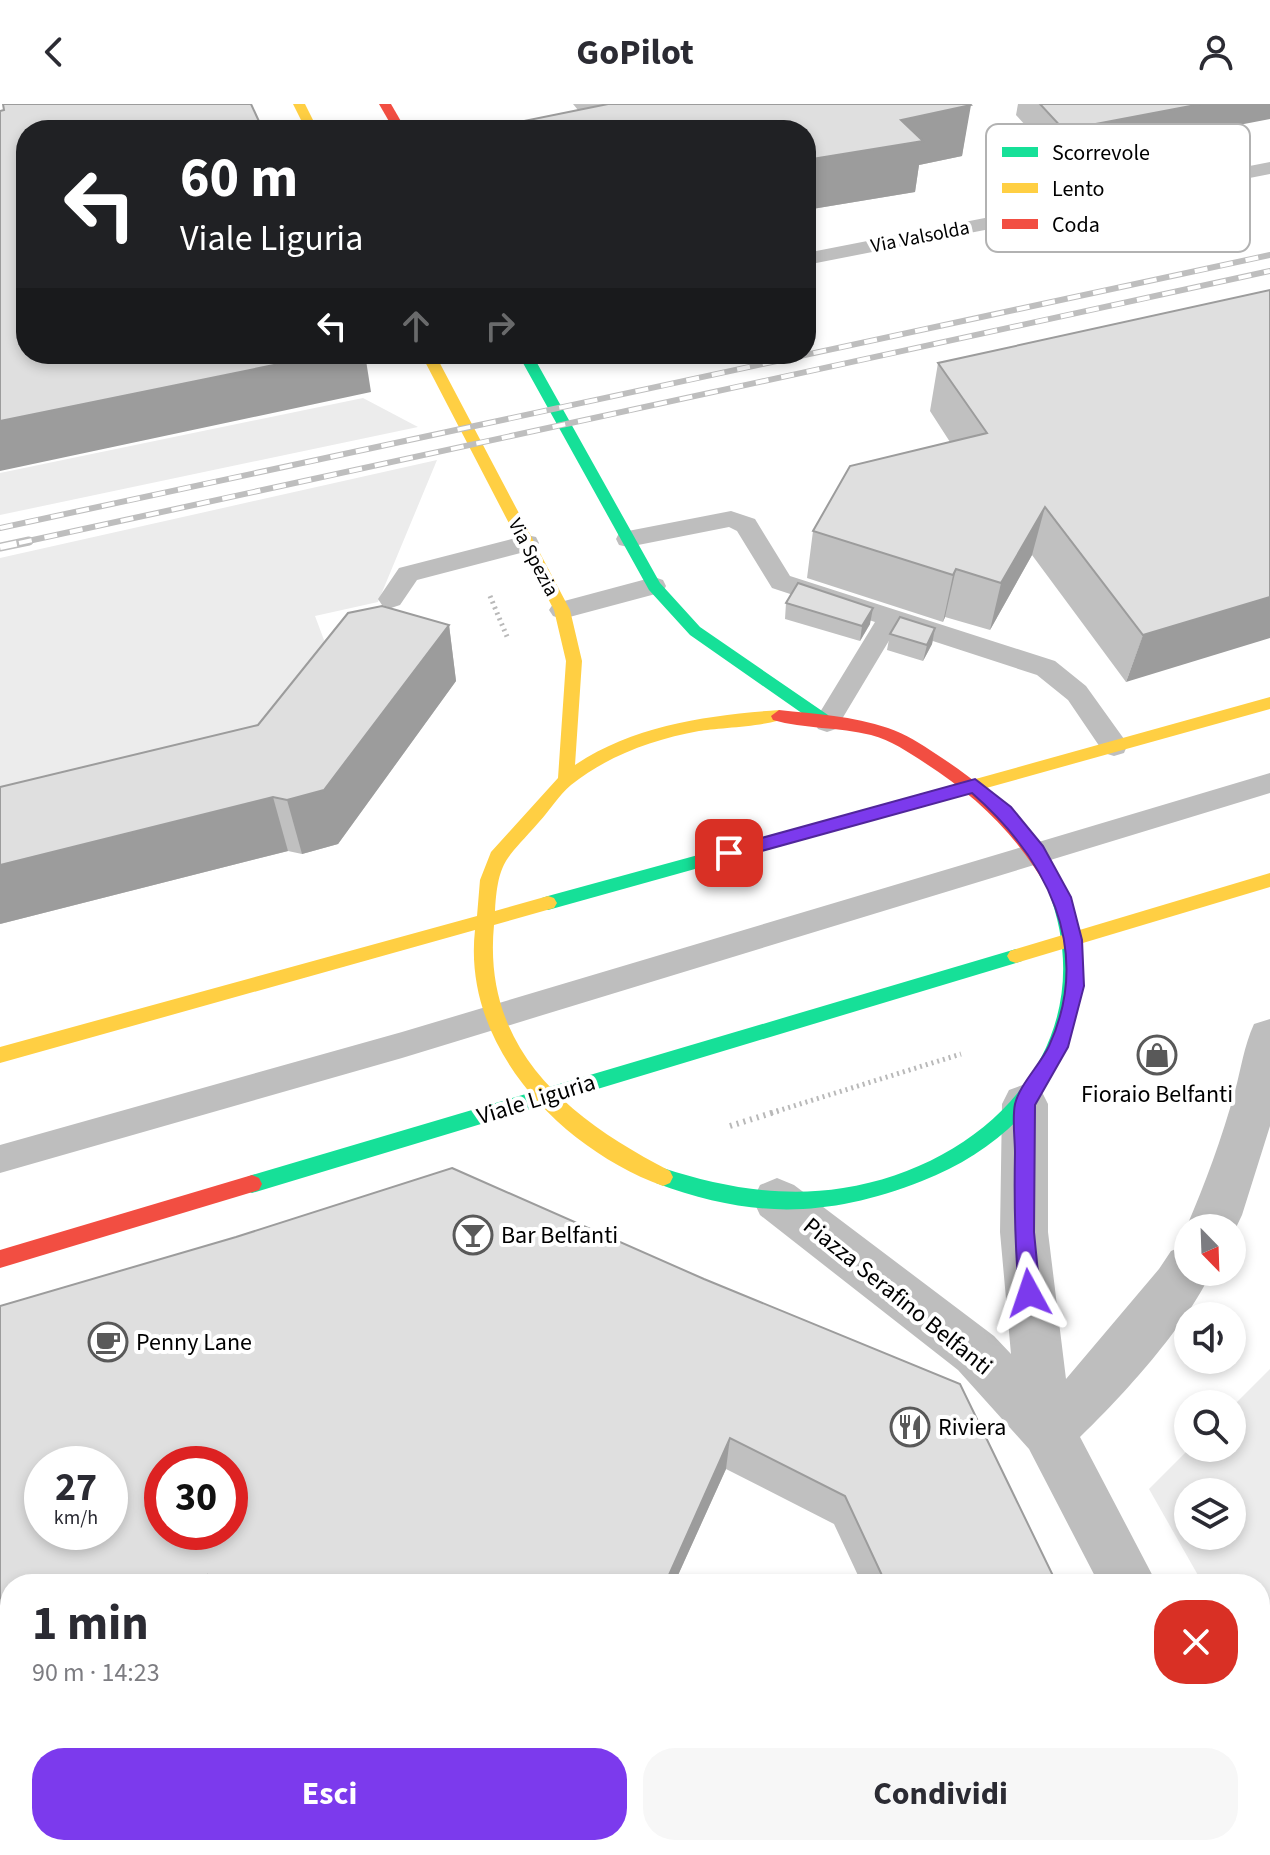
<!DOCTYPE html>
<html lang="it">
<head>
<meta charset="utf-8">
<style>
	body { margin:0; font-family:"Source Sans 3",sans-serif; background:#f7f7f7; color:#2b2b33; height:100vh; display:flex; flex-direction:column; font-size:30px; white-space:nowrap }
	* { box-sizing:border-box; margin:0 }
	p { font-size:26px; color:#7c7c81 }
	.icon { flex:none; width:44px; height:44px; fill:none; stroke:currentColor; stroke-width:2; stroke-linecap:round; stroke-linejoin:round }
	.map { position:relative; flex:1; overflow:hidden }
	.drawer { position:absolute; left:0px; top:1470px; width:1270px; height:282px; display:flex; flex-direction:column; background:#fff; border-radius:32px 32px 0 0; box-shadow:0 4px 12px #0003 }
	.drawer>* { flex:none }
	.hud { position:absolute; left:16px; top:16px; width:800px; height:244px; border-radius:32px; box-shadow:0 4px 12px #0003; background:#202124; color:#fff; overflow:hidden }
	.needle { width:52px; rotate:157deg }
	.controls { position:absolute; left:1174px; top:1110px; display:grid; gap:16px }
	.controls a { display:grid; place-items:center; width:72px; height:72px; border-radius:50%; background:#fff; box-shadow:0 4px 12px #0003; font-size:40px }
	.speed { position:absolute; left:24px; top:1342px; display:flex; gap:16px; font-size:40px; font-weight:700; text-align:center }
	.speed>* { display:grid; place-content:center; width:104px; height:104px; border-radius:50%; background:#fff; box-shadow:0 4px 12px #0003; line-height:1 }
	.speed small { font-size:20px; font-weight:400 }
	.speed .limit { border:12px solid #d22; background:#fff; color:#111 }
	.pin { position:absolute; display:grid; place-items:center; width:68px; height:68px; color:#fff; margin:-34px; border-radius:16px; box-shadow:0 4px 12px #0006 }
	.me { position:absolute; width:88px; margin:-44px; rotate:355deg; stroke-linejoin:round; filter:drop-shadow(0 0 6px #0008) }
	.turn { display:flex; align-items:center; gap:28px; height:168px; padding:0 32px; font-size:36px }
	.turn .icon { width:104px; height:104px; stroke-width:2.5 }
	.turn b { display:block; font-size:56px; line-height:68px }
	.lanes { display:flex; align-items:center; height:76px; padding:0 32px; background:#0003; justify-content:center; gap:40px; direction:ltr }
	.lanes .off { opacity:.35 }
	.round { display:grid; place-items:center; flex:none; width:84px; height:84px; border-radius:32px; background:#f7f7f7 }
	.headline { display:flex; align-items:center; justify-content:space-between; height:136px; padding:0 32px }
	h1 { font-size:48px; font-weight:700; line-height:60px }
	.action { display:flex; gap:16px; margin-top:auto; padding:16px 32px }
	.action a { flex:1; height:92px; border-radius:32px; background:#7c3aed; color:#fff; font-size:32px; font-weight:700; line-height:92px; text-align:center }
	.action a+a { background:#f7f7f7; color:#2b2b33 }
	header { display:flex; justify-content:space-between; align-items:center; height:104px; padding:0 32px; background:#fff; font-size:36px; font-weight:700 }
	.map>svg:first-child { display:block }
	.green { fill:#ececec; fill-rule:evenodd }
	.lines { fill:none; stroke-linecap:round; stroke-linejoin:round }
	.path-far1 { stroke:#b9b9b9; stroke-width:5; stroke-dasharray:2 4; stroke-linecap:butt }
	.path { stroke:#b9b9b9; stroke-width:6; stroke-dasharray:2 5; stroke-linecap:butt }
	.lane { fill:#bebebe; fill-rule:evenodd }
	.street { fill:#bebebe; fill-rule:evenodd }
	.fast { fill:#16e098; fill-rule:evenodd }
	.slow { fill:#ffcf43; fill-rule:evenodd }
	.jam { fill:#f24e42; fill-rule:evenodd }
	.rail-far1-casing { stroke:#bebebe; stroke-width:6 }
	.rail-casing { stroke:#bebebe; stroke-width:9 }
	.rail-far1 { stroke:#fff; stroke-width:4; stroke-dasharray:13; stroke-linecap:butt }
	.rail { stroke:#fff; stroke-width:6; stroke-dasharray:17; stroke-linecap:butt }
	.wall { fill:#c0c0c0; fill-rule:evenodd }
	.shaded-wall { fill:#9c9c9c }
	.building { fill:#dfdfdf; stroke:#9c9c9c; stroke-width:2; fill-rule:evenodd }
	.route { fill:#7c3aed; stroke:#51269a; stroke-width:2 }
	.labels { text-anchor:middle; stroke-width:8; stroke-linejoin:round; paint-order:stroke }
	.far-street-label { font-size:20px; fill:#000; stroke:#fff }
	.poi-label { font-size:24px; fill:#000; stroke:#fff; text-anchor:start }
	.street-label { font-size:24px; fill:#000; stroke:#fff }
	.key { fill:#fff; stroke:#b2b2b2; stroke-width:2 }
	.key-label { font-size:22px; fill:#000 }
</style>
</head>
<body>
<header><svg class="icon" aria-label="back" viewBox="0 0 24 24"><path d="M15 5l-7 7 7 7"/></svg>GoPilot<svg class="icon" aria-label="person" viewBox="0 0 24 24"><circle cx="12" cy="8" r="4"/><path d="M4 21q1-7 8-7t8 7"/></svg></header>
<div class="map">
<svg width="1270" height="1751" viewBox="0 0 1270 1751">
	<rect width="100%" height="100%" fill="#fff"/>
	<!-- green -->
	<g class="green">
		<path d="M363,294l55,29 -418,88v-42z"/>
		<path d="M437,356l-59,142 -63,14 12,32 -66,89 -261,66v-245z"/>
		<path d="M1270,1265v332l-10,-17v-100h-57l-54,-95 41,-41h42v-41zM1188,1388h44v44h-44z"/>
	</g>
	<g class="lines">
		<!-- path-far1 -->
		<g class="path-far1">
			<path d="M490,492l18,43"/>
			<path d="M771,1009l190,-59"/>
		</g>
		<!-- path -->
		<path class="path" d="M730,1022l48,-15"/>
		<!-- lane -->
		<g class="lane">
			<path d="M1270,58v12l-464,91v-12z"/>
			<path d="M731,407l24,8 35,57 265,85 31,25 38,53 3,7 -3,7 -10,3 -10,-3 -36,-53 -31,-25 -141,-46 -60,100 -9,3 -9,-3 -4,-7 61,-100 -103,-34 -35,-57 -8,-4 -101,20 -9,-2 -3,-6 3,-6 9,-2z"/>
			<path d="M527,431l9,2 3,6 -3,6 -119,31 -17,25 -9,3 -9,-3 -4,-6 21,-31z"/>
			<path d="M654,473l9,3 3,6 -3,6 -101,27 -9,-3 -4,-6 4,-6z"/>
			<path d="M1270,669v20l-868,265 -402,115v-28l402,-113z"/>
		</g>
		<!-- street -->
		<g class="street">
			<path d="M1270,915v107l-28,89 -10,21v-8h-44v5l-2,-5c19,-44 36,-90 49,-137 6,-22 9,-45 19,-67z"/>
			<path d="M1025,980l16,6 7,14v128l18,147 93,-110 12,-18 17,-7v28h23c-23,52 -90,126 -131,165l77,147h-58l-70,-135 -71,-79 -198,-155 -7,-15 7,-15 17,-7 17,7 200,151 17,18 -11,-122 2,-128 7,-14z"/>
			<path d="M1260,1702l10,4v45h-32l-4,-9h26z"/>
		</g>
		<!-- fast -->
		<g class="fast">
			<path d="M518,250h14l128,229 40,44 128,88 2,4 -2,4h-12l-126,-88 -41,-45z"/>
			<path d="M943,684l8,6 -2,4 -401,112 -6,-2 -3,-5 3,-5 6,-2z"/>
			<path d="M1057,779l6,2c24,47 24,104 6,153 -26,71 -79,116 -147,143 -95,37 -170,38 -266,2l-3,-6 3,-6 7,-3c58,19 119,30 180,20 146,-23 263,-146 205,-298z"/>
			<path d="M1016,845l6,2 3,5 -3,5 -6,2 -764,230 -7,-3 -3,-6 3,-6 7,-3z"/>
		</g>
		<!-- slow -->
		<g class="slow">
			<path d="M293,0h12l13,26h-12z"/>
			<path d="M421,250h14l135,256 12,51 -7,104c59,-40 134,-50 204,-55l8,6c-8,10 -71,12 -88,15 -45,8 -92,25 -128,54 -13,11 -21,25 -32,37 -32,37 -41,37 -44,89l53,-15 6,2 3,5 -3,5 -60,17c-12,125 75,194 176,246l3,6 -3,6 -7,3c-103,-38 -201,-140 -188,-256l-475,133v-16l477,-131 3,-36 11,-28 67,-74 8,-117 -12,-51z"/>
			<path d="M1270,593v12l-327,91 -8,-6 8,-6z"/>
			<path d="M1270,769v14l-254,76 -6,-2 -3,-5 3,-5 6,-2z"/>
		</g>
		<!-- jam -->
		<g class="jam">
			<path d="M379,0h12l15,26h-12z"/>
			<path d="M779,606c36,4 74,6 109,18 18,6 33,16 48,26 56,36 99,77 130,136l-3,5h-12c-31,-57 -72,-97 -126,-132 -17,-11 -34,-23 -54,-28 -32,-8 -67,-6 -98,-15l-2,-4z"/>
			<path d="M252,1071l7,3 3,6 -3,6 -259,78v-18z"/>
		</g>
		<!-- rail-far1 casing -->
		<g class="rail-far1-casing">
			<g id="rail-far1">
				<path d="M0,424l1270,-273"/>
				<path d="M19,439l1251,-272"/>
			</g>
		</g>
		<!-- rail casing -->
		<g class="rail-casing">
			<path id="rail" d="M0,443l29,-6"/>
		</g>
		<!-- rail-far1 -->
		<use href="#rail-far1" class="rail-far1"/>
		<!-- rail -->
		<use href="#rail" class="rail"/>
	</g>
	<!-- wall -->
	<g class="wall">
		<path d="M573,0h397l-8,52 -43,9 -4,27 -109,18v-80l-228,-20z"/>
		<path d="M1018,0h252l-213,56 -41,-45z"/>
		<path d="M1270,186l-144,392 -94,-127 -42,75 -45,-13 -2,5 -136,-44 6,-47 137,-89 -20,-31 8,-48z"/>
		<path d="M786,499l84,21 -10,17 -75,-22z"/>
		<path d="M449,521l7,56 -118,163 -36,10 -14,-3 -288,73 258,-199z"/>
		<path d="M935,524l-3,16 -9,17 -36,-11 3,-16z"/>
		<path d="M452,1064l252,111 256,105 97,200h-195l-28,-60 -108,-55 -52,115h-664v262h176l-19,4v5h-167v-549l236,-69zM42,1360h68v68h-68zM162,1360h68v68h-68z"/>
	</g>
	<!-- shaded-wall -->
	<g class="shaded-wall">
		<path d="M1201,0h69v15l-213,41 7,-30z"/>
		<path d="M971,1l-9,51 -43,9 -4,27 -109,18v-50l95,-40z"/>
		<path d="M328,250h37l6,38 -371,79v-50z"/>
		<path d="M1045,403l-13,48 -42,75 11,-47z"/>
		<path d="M956,465l-11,48 -2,5 10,-47z"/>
		<path d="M1270,493v41l-144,44 17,-47z"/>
		<path d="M873,504l-3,16 -10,17 2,-15z"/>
		<path d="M449,521l7,56 -118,163 -36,10 -15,-54z"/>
		<path d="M935,524l-3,16 -9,17 4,-16z"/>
		<path d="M273,693l15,54 -288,73v-59z"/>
		<path d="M730,1334l-4,31 -52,115h-9z"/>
		<path d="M139,1742h18l10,4v5h-28z"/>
	</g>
	<!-- building -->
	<g class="building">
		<path d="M3,0h248l12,26h-237v224h302l-328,67v-310l4,-1z"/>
		<path d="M608,0h362l1,1 -70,15 22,21 -117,19v-30h-327z"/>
		<path d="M1040,0h161l-137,26z"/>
		<path d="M1270,186v307l-127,38 -98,-128 -44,76 -45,-14 -3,6 -140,-44 37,-65 137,-33 -49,-70z"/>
		<path d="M798,479l75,25 -11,18 -76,-23z"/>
		<path d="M382,502l67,19 -125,165 -37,10 -14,-3 -273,68v-78l258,-62 90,-112z"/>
		<path d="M900,513l35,11 -8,17 -37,-11z"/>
		<path d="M452,1064l252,111 256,105 97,200h-171l-41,-88 -115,-58 -65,146h-457l-1,-9 -54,9h-143v262h129v9h-139v-549l236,-69zM42,1360h68v68h-68zM162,1360h68v68h-68z"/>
		<path d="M567,1742h625l5,9h-627z"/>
	</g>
	<!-- route -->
	<path class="route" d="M975,675l36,28 32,39 28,51 11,43 2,46 -16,61 -33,58 -1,127 6,61 -3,7 -8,3 -7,-3 -3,-7c-4,-47 -5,-93 -4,-140 0,-15 -3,-34 0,-49 5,-20 25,-39 34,-58 45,-98 -3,-188 -77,-253l-243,67 -9,-7 9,-6z"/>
	<!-- icons -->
	<defs>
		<g id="shop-ring" transform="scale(2)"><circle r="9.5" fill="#fff" stroke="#595959" stroke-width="1.5"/><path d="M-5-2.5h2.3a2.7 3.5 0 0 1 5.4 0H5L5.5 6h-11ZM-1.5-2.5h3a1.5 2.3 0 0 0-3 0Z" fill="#595959"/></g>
		<g id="bar-ring" transform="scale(2)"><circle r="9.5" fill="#fff" stroke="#595959" stroke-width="1.5"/><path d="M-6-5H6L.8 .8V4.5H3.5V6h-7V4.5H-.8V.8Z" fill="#595959"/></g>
		<g id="cafe-ring" transform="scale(2)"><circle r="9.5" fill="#fff" stroke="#595959" stroke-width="1.5"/><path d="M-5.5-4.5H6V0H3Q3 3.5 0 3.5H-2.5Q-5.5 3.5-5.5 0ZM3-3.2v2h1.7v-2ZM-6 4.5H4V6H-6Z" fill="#595959"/></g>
		<g id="restaurant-ring" transform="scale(2)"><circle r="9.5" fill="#fff" stroke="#595959" stroke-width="1.5"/><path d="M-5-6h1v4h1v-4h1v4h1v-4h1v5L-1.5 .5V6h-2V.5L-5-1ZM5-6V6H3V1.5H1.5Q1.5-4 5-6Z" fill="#595959"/></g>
	</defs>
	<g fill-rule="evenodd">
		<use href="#shop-ring" x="1157" y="951"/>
		<use href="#bar-ring" x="473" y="1131"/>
		<use href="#cafe-ring" x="108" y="1238"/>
		<use href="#restaurant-ring" x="910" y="1323"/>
	</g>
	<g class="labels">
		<!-- far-street labels -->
		<g class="far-street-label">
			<text transform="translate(920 132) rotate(-11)" y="7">Via Valsolda</text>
			<text transform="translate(534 453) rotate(62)" y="7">Via Spezia</text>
		</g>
		<!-- poi labels -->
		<g class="poi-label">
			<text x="1157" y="998" text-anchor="middle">Fioraio Belfanti</text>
			<text x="501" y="1139">Bar Belfanti</text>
			<text x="136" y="1246">Penny Lane</text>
			<text x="938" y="1331">Riviera</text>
		</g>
		<!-- street labels -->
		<g class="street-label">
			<text transform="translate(536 995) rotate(-17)" y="8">Viale Liguria</text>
			<text transform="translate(898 1192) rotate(39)" y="8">Piazza Serafino Belfanti</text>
		</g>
	</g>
	<!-- legend -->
	<rect x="986" y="20" width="264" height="128" rx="12" class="key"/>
	<rect x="1002" y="43" width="36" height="10" fill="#16e098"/>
	<rect x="1002" y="79" width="36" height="10" fill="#ffcf43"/>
	<rect x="1002" y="115" width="36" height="10" fill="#f24e42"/>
	<g class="key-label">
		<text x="1052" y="56">Scorrevole</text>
		<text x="1052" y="92">Lento</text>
		<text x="1052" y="128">Coda</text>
	</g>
</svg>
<div class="controls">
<a><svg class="needle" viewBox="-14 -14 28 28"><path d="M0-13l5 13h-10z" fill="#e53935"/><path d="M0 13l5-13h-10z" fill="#7c7c81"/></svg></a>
<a><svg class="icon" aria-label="sound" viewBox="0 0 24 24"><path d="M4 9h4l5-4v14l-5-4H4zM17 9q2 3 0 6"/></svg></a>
<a><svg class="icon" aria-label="search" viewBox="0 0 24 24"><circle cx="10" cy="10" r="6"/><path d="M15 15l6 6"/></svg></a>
<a><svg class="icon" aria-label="layers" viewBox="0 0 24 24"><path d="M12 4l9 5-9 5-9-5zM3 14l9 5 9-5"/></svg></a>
</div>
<div class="speed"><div>27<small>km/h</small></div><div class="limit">30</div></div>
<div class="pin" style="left:729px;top:749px;background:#d93025"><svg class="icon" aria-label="arrive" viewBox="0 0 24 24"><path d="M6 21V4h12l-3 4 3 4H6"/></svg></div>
<svg class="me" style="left:1029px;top:1189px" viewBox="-20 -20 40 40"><path d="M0-17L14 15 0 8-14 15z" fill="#7c3aed" stroke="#fff" stroke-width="4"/></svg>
<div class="hud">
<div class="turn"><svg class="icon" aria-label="left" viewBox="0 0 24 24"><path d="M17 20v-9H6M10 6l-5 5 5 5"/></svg><div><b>60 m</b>Viale Liguria</div></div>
<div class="lanes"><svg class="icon" aria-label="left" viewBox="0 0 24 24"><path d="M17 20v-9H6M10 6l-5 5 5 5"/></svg><svg class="icon off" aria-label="ahead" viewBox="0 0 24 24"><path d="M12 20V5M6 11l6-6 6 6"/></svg><svg class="icon off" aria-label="right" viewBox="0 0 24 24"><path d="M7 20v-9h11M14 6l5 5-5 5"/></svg></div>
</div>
<section class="drawer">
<div class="headline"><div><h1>1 min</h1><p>90 m · 14:23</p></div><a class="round" style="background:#d93025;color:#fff"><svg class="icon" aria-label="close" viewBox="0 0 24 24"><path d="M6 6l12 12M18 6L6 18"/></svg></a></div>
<div class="action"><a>Esci</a><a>Condividi</a></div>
</section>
</div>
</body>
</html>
